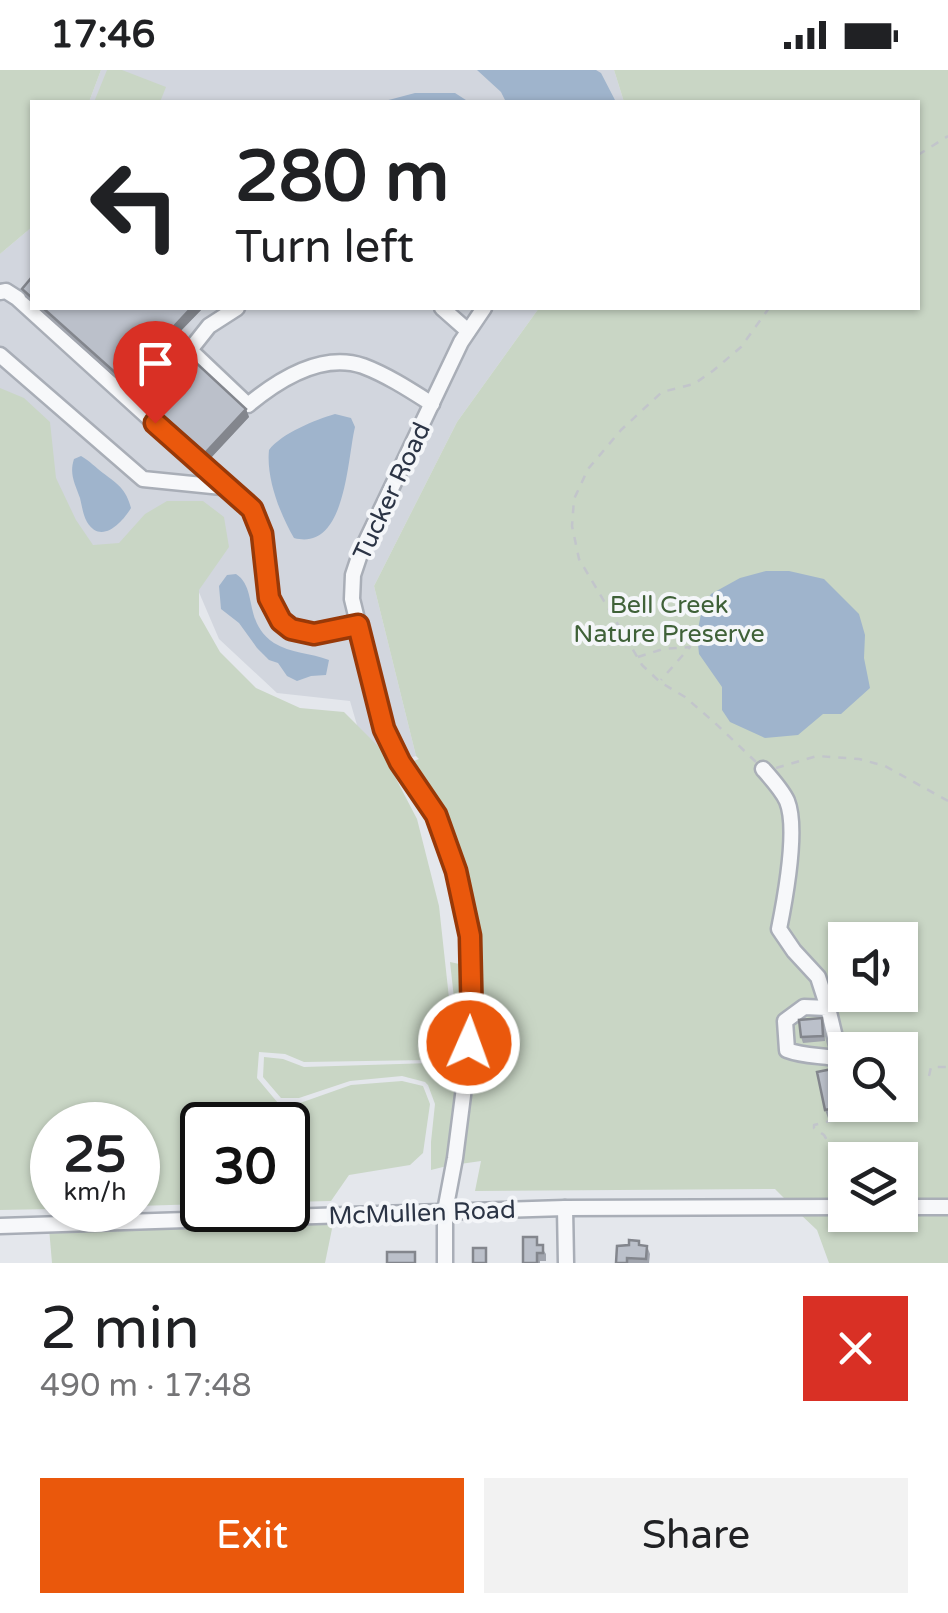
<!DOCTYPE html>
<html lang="en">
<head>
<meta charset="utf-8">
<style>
	body { margin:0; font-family:"Varela Round",sans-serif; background:#f2f2f2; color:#202124; height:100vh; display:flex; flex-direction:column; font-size:38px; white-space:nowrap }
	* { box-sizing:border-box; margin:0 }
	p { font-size:32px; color:#757577 }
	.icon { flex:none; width:55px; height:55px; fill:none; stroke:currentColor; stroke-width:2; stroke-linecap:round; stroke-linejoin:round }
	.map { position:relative; height:1193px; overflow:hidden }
	.details { display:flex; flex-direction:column; background:#fff; flex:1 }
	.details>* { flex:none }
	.top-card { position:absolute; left:30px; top:30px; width:890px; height:210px; border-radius:0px; box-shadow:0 2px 8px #0004; background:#fff; color:#202124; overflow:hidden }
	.buttons { position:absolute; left:828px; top:852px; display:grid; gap:20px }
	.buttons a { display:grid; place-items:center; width:90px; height:90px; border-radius:0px; background:#fff; box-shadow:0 2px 8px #0004; font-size:50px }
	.speed { position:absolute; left:30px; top:1032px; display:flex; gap:20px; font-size:50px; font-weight:700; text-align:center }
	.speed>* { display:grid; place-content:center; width:130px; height:130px; border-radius:50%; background:#fff; box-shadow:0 2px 8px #0004; line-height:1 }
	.speed small { font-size:25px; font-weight:400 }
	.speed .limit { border:5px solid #111; border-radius:15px; background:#fff; color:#111 }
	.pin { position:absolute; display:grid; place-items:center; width:85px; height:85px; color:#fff; margin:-102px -42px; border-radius:50% 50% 50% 0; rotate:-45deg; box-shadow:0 0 10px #0007 }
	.pin .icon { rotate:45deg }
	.me { position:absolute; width:110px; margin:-55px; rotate:2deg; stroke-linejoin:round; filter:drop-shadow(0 0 8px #0008) }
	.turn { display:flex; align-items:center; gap:35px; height:210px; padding:0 40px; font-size:45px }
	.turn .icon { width:130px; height:130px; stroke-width:2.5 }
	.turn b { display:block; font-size:70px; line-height:85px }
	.round { display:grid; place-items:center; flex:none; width:105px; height:105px; border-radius:0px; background:#f2f2f2 }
	.overview { display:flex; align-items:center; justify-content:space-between; height:170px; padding:0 40px }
	h1 { font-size:60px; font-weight:600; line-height:75px }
	.button { display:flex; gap:20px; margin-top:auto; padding:20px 40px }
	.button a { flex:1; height:115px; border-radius:0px; background:#ea580c; color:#fff; font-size:40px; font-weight:600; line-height:115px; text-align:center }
	.button a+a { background:#f2f2f2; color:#202124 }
	.status { display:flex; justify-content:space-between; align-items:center; height:70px; padding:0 50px; background:#fff; direction:ltr }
	.status svg { height:28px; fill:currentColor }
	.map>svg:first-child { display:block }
	.built { fill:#d2d6de }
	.green { fill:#c9d6c5; fill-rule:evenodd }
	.water { fill:#9fb4cc }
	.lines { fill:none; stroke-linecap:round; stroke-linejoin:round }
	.minor-casing { stroke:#a9aeb7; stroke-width:19 }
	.path { stroke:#c2c5cb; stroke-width:2.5; stroke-dasharray:8 8; stroke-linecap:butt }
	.minor { stroke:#f7f8fa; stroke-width:14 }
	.wall { fill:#a1a5ae }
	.shaded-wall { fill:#83868d }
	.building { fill:#bbc0ca; stroke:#83868d; stroke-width:2.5 }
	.route-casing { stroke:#983908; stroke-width:25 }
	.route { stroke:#ea580c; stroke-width:18 }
	.labels { text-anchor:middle; stroke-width:8; stroke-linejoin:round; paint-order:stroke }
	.street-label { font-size:25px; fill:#2b3445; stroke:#f4f6f9 }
	.park-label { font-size:25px; fill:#3f6138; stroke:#f4f6f9 }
</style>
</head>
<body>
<div class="status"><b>17:46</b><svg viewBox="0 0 49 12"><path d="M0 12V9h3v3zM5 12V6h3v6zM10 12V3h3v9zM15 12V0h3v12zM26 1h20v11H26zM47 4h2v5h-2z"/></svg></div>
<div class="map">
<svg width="948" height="1193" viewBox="0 0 948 1193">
	<rect width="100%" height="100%" fill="#e4e7ec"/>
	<!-- built -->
	<g class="built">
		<path d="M101,0h513l10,32h-535z"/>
		<path d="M32,157v81h507l-82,114 -83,164 42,170 -46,14 -20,-69 -73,-8 -58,-54 -21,-49 -118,-50 -80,-140v-146z"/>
	</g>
	<!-- green -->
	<g class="green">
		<path d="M0,0h101l-12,32h-57v125l-32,27z"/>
		<path d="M107,0h15l44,17 -6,15h-66z"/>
		<path d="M614,0h334v1132h-48v-42h-55v42h-57l-13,-13 -300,2 6,-30 -21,3 18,-139 -17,-156 -53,-106 11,-4 -3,-3 -42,-170 83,-164 82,-114h379v-206h-294zM845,870h55v55h-55zM845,980h55v55h-55z"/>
		<path d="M0,318l24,10 26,24 6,56 20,42 17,25 26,-2 26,-29 22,-13h36l21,16 5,30 -30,43v25l21,37 36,36 44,20 44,4 36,36 37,71 22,87 10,92 -8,47 -14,15 -123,2 -19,-8 -26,-2 -2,26 21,25h22l51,-18 51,-4 21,5 7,18 -7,49 -13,12 -61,10 -18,26 -43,1v-77h-86v79l-64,2v-81h-86v84l-52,1z"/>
		<path d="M450,892l14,3 2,59 -19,142 -16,4v-28l4,-38 -7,-19 -3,-3 -23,-6 -52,5 -51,17h-18l-18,-21 1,-20 19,2 21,8 127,-4 15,-17 8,-48z"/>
		<path d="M900,1142h48v51h-119l-12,-33 -18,-17 101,2z"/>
		<path d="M334,1149l-9,44h-273l-3,-35z"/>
	</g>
	<!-- water -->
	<g class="water">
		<path d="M477,0h119l5,3 15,29h-110l-5,-10z"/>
		<path d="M415,23h40l14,9h-88z"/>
		<path d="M335,344l16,4 4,9c-8,33 -9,125 -61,111 -14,-24 -28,-60 -25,-88 13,-17 46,-30 66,-36z"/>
		<path d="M81,386c9,5 14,11 22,17 15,11 23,16 28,35 -9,15 -30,37 -44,14 -4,-7 -5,-16 -7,-24 -5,-14 -11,-24 -6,-39z"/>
		<path d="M766,501h23l35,8 35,35 6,21 -1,23 6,30 -29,26h-18l-25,21 -33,3 -35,-16 -8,-12v-23l-23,-33 -2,-20 5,-25 9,-15 29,-16z"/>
		<path d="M236,504c22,14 7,49 38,69 16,10 37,10 55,17l-3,15 -15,1 -14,5 -10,-5 -9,-13 -9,-3 -12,-12 -18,-25 -18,-14 -2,-23 8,-11z"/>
	</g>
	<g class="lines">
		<!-- minor casing -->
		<g class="minor-casing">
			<g id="minor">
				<path d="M0,222l6,-1 11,7 199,181c13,8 27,17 36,30 9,14 10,30 12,46 9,73 17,90 94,70"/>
				<path d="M237,238l-28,18 -19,24 58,55c30,-25 74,-53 115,-39 24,9 47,24 69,38"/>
				<path d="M442,238l26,23"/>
				<path d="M0,285l143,124 79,8"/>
				<path d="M763,699c8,9 19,21 24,32 11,27 -2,98 -8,128l15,22 24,26 10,31"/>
				<path d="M840,988l-12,-50 -24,-1 -19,14 2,29c21,8 40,4 58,11"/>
				<path d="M867,1035l1,2"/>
				<path d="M874,1090l2,-8"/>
				<path d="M900,1137h48"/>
				<path d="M565,1138l1,55"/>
				<path d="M0,1156l565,-18 280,-1"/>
				<path d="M445,1193v-52l10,-53 17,-133 -2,-89 -14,-65 -19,-56 -37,-53 -16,-33 -32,-130 1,-24 7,-21 101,-212 23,-34"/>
			</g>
		</g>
		<!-- path -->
		<g class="path">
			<path d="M918,85l30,-19"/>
			<path d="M638,587l25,-8 27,-2 -29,33"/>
			<path d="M756,692l-41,-39 -30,-26 -25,-15 -18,-17 -63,-106 -7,-33 2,-27 14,-30 33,-39 41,-38 32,-8 20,-14 27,-23 28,-39"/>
			<path d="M776,698l41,-12 42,3 26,7 63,35"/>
			<path d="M929,1006l2,-9h17"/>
			<path d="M848,1090l1,-2"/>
			<path d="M845,1104l-8,1c-8,-7 -2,-12 -2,-21l-11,-19 -10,-7v-3l44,-11"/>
		</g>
		<!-- minor -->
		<use href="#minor" class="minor"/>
	</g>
	<!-- wall -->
	<g class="wall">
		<path d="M32,207v26l-7,-6 -3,-8z"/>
		<path d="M37,238h166l-31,32 74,69 3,8 -41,44z"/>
		<path d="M824,953l1,18 -22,2 -2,-6z"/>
		<path d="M900,985l12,1 2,6 -2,10 -12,-1z"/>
		<path d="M842,997l3,8v30h7l1,8 -25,5 -3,-8z"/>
		<path d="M900,1007l5,17 -5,1z"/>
		<path d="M540,1175l6,9v7h-6v2h-17z"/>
		<path d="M641,1176h6l3,8 -1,9h-33z"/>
	</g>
	<!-- shaded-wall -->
	<g class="shaded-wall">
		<path d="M191,238h12l-34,35 -3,-8z"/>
		<path d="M246,339l3,8 -41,44 -3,-8z"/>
	</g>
	<!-- building -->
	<g class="building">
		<path d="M32,207v21l-10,-9z"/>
		<path d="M43,238h148l-25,27 80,74 -41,44z"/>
		<path d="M822,948l1,18 -22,1 -2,-17z"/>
		<path d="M900,985l12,1 -1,11 -11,-1z"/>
		<path d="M842,997l3,13v25h3l-23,5 -8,-38z"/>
		<path d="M523,1167h14v8h6v8h-6v10h-14z"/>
		<path d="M629,1170l10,1v4l8,1 -1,13 -19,-1v5h-11l1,-17 12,-1z"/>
		<rect x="473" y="1178" width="13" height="15"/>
		<rect x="387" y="1182" width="28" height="11"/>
	</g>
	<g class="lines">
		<!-- route casing -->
		<g class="route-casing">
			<path id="route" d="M155,353l97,86 10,25 7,64 12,23 10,8 23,5 44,-9 26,104 16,33 36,53 20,56 14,65 2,89 -3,18"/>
		</g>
		<!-- route -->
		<use href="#route" class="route"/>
	</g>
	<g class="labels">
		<!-- street labels -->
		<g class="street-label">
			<text transform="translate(391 421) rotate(-65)" y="9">Tucker Road</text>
			<text transform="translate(422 1142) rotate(-2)" y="9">McMullen Road</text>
		</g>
		<!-- park labels -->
		<g class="park-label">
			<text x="669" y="543">Bell Creek<tspan x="669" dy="29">Nature Preserve</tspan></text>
		</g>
	</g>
</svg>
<div class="buttons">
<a><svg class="icon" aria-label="sound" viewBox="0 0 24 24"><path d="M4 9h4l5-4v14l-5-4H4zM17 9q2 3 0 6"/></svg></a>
<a><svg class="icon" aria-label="search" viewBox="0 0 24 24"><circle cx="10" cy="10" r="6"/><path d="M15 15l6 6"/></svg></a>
<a><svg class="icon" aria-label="layers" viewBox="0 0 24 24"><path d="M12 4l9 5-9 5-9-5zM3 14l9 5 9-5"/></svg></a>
</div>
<div class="speed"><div>25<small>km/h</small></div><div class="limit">30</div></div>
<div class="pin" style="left:155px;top:353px;background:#d93025"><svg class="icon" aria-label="arrive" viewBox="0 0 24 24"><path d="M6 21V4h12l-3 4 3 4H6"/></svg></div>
<svg class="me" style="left:469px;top:973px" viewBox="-20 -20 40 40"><circle r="17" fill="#ea580c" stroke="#fff" stroke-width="3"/><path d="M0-11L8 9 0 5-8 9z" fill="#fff"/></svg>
<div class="top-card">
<div class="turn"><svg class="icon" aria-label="left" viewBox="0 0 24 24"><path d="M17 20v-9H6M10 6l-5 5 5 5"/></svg><div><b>280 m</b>Turn left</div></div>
</div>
</div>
<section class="details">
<div class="overview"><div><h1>2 min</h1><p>490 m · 17:48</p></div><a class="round" style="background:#d93025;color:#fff"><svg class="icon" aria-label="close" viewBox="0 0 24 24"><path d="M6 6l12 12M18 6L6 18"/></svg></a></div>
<div class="button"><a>Exit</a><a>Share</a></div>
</section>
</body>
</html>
